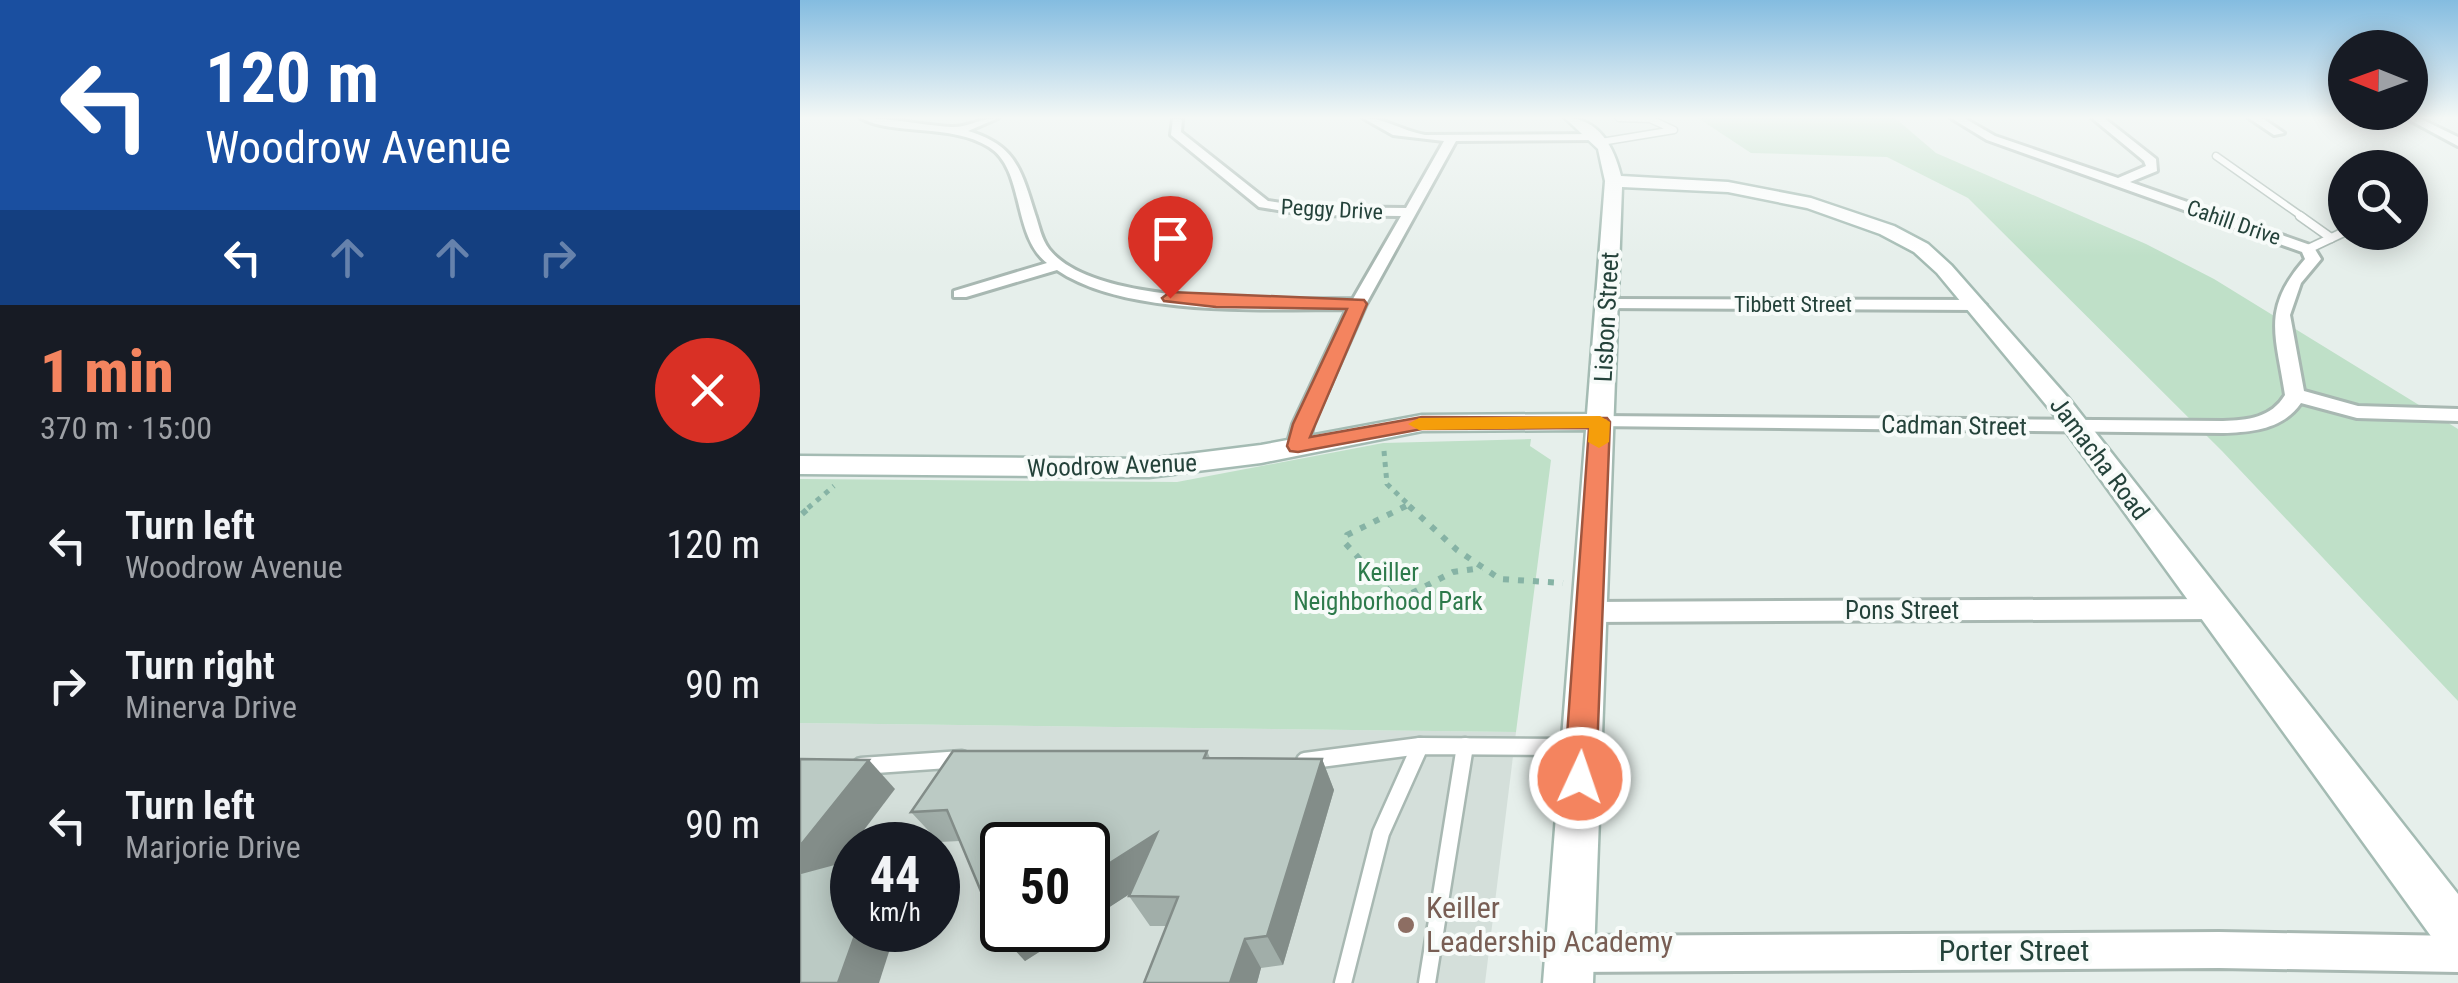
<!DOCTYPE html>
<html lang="en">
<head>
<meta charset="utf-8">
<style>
	body { margin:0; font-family:"Roboto Condensed",sans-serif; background:#20242c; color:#f1f3f6; height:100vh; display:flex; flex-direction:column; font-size:38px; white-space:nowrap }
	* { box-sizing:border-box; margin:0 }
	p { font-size:32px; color:#9ea1a6 }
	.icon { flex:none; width:55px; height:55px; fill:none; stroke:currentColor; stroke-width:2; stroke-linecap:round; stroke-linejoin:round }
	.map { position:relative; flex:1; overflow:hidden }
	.side { display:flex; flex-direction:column; background:#171b24; width:800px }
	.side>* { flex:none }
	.banner { background:#1a4fa0; color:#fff; overflow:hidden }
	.needle { width:65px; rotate:271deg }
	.controls { position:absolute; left:1528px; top:30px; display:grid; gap:20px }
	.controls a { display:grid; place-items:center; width:100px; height:100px; border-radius:50%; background:#171b24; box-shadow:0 5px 25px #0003; font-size:50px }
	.speed { position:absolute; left:30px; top:822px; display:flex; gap:20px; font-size:50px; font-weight:700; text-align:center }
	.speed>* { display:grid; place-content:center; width:130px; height:130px; border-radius:50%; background:#171b24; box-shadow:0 5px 25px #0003; line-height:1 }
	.speed small { font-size:25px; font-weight:400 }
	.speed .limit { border:5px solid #111; border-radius:15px; background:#fff; color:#111 }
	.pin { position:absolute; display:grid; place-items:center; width:85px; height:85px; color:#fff; margin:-102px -42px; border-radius:50% 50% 50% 0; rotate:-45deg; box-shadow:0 0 10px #0007 }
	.pin .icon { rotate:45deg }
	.me { position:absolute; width:110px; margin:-55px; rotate:3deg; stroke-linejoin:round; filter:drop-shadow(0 0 8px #0008) }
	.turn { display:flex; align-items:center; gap:35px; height:210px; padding:0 40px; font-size:45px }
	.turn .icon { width:130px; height:130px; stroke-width:2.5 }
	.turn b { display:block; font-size:70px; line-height:85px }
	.lanes { display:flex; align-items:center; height:95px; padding:0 40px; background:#0003; justify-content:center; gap:50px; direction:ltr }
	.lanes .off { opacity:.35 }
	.round { display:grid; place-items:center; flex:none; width:105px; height:105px; border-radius:52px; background:#20242c }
	.head { display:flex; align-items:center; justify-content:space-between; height:170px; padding:0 40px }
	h1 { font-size:60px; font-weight:800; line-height:75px; color:#f4845f }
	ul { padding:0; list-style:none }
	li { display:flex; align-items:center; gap:30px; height:140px; padding:0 40px }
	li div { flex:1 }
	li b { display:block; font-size:38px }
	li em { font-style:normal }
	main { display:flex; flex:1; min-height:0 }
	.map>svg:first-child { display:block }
	.built { fill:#d4dfda; fill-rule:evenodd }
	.green { fill:#bfe0c8 }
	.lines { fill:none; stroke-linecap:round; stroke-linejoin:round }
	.lane-far2-casing { stroke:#a8b8b2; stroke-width:9 }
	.lane-far1-casing { stroke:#a8b8b2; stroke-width:11 }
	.lane-casing { stroke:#a8b8b2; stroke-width:21 }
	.street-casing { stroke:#a8b8b2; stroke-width:6 }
	.secondary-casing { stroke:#a4bbb3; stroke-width:5 }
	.path-far1 { stroke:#86b3a5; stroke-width:5; stroke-dasharray:5 6; stroke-linecap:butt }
	.path { stroke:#86b3a5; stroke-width:6; stroke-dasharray:6 9; stroke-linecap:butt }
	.lane-far2 { stroke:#fff; stroke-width:6 }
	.lane-far1 { stroke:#fff; stroke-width:8 }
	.lane { stroke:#fff; stroke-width:16 }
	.street { fill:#fff; fill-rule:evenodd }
	.secondary { fill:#fff; fill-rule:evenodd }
	.wall { fill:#a1aea9 }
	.shaded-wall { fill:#838d89 }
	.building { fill:#bbcac4; stroke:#838d89; stroke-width:2.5 }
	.route { fill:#f4845f; stroke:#9f563e; stroke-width:2.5 }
	.slow { fill:#f59e0b }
	.education-dot { fill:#8d6e63; stroke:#f7fbf9; stroke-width:4 }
	.labels { text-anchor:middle; stroke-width:8; stroke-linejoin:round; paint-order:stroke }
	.far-street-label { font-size:22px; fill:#24423a; stroke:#f7fbf9 }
	.street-label { font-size:25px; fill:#24423a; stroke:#f7fbf9 }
	.park-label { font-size:25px; fill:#2d7a4b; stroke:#f7fbf9 }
	.near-education-label { font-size:30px; fill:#785e54; stroke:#f7fbf9; text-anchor:start }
	.near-street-label { font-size:30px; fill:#24423a; stroke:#f7fbf9 }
</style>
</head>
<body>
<main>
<section class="side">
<div class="banner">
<div class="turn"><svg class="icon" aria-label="left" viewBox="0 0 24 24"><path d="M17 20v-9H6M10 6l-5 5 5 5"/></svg><div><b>120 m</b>Woodrow Avenue</div></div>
<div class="lanes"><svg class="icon" aria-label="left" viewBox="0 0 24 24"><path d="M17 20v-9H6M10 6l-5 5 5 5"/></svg><svg class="icon off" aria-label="ahead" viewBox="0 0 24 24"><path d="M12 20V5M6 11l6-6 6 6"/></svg><svg class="icon off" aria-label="ahead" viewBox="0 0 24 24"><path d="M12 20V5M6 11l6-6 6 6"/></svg><svg class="icon off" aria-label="right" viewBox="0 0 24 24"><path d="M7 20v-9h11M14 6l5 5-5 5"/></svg></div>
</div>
<div class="head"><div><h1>1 min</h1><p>370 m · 15:00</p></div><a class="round" style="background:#d93025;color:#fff"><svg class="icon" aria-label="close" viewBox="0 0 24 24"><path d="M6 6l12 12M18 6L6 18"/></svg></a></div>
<ul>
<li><svg class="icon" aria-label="left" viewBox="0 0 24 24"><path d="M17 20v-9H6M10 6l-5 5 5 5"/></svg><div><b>Turn left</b><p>Woodrow Avenue</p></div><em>120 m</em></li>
<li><svg class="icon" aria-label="right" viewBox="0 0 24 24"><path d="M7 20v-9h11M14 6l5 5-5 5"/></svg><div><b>Turn right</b><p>Minerva Drive</p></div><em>90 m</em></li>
<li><svg class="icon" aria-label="left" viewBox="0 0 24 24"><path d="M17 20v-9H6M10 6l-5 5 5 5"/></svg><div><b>Turn left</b><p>Marjorie Drive</p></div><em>90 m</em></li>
</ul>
</section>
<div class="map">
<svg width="1658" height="983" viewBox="0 0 1658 983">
	<rect width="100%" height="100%" fill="#e6efeb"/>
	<!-- built -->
	<path class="built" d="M0,723l716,9 -31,251h-685zM52,845h86v85h-86zM202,845h86v85h-86z"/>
	<!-- green -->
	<g class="green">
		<path d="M898,118h197l41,35 210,91 68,35 244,150v272l-236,-250 -254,-253 -81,-41 -136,-4z"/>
		<path d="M731,439l-1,7 21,14 -35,272 -716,-9v-244l377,3 206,-39z"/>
	</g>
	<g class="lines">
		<!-- lane-far2 casing -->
		<g class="lane-far2-casing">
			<g id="lane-far2">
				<path d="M801,142l73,-12 -24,-11 -31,-1"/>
				<path d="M1416,156l88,62"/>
			</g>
		</g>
		<!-- lane-far1 casing -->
		<g class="lane-far1-casing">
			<g id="lane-far1">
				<path d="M1500,216l31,22"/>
				<path d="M1508,249l36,-17"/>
			</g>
		</g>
		<!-- lane casing -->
		<g class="lane-casing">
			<g id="lane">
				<path d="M505,761l115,-15"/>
				<path d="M61,766l101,-7"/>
				<path d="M543,983l38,-150 39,-87 155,1"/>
				<path d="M627,983l38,-237"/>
			</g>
		</g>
		<!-- street casing -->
		<g class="street-casing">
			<g id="street">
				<path d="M61,118c30,0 59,7 90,9 15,1 31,-9 47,-9l-30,13c48,14 53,39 67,83 4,11 6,25 14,35 46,59 233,50 304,50l48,-83 -93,-1 -49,-8 -88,-72 2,-17 9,2 -1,12 87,69 40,6 98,1 38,-67 -51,-6 -30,-17c21,0 40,13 62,17l171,-1 6,3 -6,3 -140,1 -90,163 -53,120 -4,22 -11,6 -11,-6 6,-22 54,-115c-82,0 -221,8 -290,-39l-91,27h-12v-6l93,-28c-35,-27 -22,-94 -58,-116 -38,-24 -95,-11 -128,-29z"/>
				<path d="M1151,118h13l31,18 123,42 28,-12 -2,-5 -52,-43h12l52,41 1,12 -27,11 183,64 8,13 -20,24 -11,32 14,76 54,15 100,3v12l-101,-3 -56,-15c-18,26 -48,29 -78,30l-630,-7 -3,-4 10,-6 623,5c25,-1 48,-3 62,-26 -9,-60 -24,-86 20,-136l-3,-7 -315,-112z"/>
				<path d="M1449,118h13l22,15 -10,2z"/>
				<path d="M1606,118h13l39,19v9z"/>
				<path d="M807,299l371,1 8,5 -8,5 -377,-2v-8z"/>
				<path d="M1415,599l9,3 4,7 -4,7 -9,3 -626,3 -9,-3 -4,-7 4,-7 9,-3z"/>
				<path d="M1419,932l239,4v36l-239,-4 -649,4 -13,-5 -5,-13 5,-13 13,-5z"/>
			</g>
		</g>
		<!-- secondary casing -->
		<g class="secondary-casing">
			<path id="secondary" d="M765,118c34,0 49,29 56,58l107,6 83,16 83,28 34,18 23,21 119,135 388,494v63l-17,-7 -389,-538 -115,-139 -23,-21 -34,-18 -73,-26 -79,-16 -106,-5 -29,796h-50l43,-553 -164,1 -161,32 -112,14 -349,-3v-18l349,3 112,-14 161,-30 165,-1 18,-233 -7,-32z"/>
		</g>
		<!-- path-far1 -->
		<g class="path-far1">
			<path d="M584,451l3,33 25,24"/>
			<path d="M8,508l26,-22"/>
			<path d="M601,508l7,-3"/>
		</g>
		<!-- path -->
		<g class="path">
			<path d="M606,506l-59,29 -2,8 48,52 11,2 49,-25 29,-4"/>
			<path d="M609,506l48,44 43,29 63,4"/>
			<path d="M2,514l9,-8"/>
		</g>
		<!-- lane-far2 -->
		<use href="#lane-far2" class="lane-far2"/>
		<!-- lane-far1 -->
		<use href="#lane-far1" class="lane-far1"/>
		<!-- lane -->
		<use href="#lane" class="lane"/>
		<!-- street -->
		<use href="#street" class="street"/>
		<!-- secondary -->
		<use href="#secondary" class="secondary"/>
	</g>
	<!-- wall -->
	<path class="wall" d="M407,751l3,7 112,1 12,31 -51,175 -22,3 -4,15h-113l23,-57h-17l-21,-30 2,-3 -106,68 -27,-29 -38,-91 -21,1 -28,-30z"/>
	<!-- shaded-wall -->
	<g class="shaded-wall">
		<path d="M522,759l12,31 -51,175 -16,-29z"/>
		<path d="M69,760l26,29 -90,119 -5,-4v-58z"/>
		<path d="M357,833l19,31 -88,57v-44z"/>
		<path d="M57,930h39l-17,53h-41z"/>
		<path d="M202,930h72l-49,31 -27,-29z"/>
		<path d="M445,939l16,29 -4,15h-27z"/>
	</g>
	<!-- building -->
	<g class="building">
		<path d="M153,751h254l-3,7 118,1 -55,177 -22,3 -15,44h-86l34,-86 -49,-1 28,-63 -69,44v-32h-86v85l-4,2 -51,-122 -36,2z"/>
		<path d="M0,759l69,1 -69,86z"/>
		<path d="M52,859v71h5l-19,53h-38v-110z"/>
	</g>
	<!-- sky -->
	<linearGradient id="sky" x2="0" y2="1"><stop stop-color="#84bce0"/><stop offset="0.46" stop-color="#f4f8f6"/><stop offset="1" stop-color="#f4f8f6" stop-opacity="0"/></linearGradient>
	<rect width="1658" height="256" fill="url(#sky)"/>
	<!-- route -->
	<path class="route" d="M370,292l194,8 3,4 -57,133 112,-20 185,1 3,4 -14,356 -5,10 -11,4 -11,-4 -5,-10 25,-350 -167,1 -124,23 -8,-1 -3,-5 6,-22 54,-115 -131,-2 -52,-6 -2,-3z"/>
	<!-- slow -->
	<path class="slow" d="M800,416l10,6 -1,20 -10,6 -11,-6 1,-14 -170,2 -11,-6 11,-6z"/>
	<!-- markers -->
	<circle class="education-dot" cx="606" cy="925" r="10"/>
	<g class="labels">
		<!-- far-street labels -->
		<g class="far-street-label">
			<text transform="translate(532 209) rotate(3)" y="8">Peggy Drive</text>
			<text transform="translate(1434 222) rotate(19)" y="8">Cahill Drive</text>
			<text x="993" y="312">Tibbett Street</text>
		</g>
		<!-- street labels -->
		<g class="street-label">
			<text transform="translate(806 317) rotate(-87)" y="9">Lisbon Street</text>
			<text transform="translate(1154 425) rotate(1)" y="9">Cadman Street</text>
			<text transform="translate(1300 458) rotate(53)" y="9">Jamacha Road</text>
			<text transform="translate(312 465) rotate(-2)" y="9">Woodrow Avenue</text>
			<text x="1102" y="619">Pons Street</text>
		</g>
		<!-- park labels -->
		<g class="park-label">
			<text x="588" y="581">Keiller<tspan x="588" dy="29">Neighborhood Park</tspan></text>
		</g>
		<!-- near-education labels -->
		<g class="near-education-label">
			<text x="626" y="918">Keiller<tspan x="626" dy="34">Leadership Academy</tspan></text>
		</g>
		<!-- near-street labels -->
		<g class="near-street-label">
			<text x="1214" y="961">Porter Street</text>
		</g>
	</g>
</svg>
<div class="controls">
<a><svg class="needle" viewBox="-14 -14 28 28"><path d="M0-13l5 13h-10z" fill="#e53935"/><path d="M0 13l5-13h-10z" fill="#9ea1a6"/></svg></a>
<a><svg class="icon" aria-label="search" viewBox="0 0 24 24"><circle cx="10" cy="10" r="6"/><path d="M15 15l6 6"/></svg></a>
</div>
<div class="speed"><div>44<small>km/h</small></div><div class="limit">50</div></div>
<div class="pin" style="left:370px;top:298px;background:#d93025"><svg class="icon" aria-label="arrive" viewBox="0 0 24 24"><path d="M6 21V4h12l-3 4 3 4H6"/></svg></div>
<svg class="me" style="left:780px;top:778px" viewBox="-20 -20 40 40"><circle r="17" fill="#f4845f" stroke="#fff" stroke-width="3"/><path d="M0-11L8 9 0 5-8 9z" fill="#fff"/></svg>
</div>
</main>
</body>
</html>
